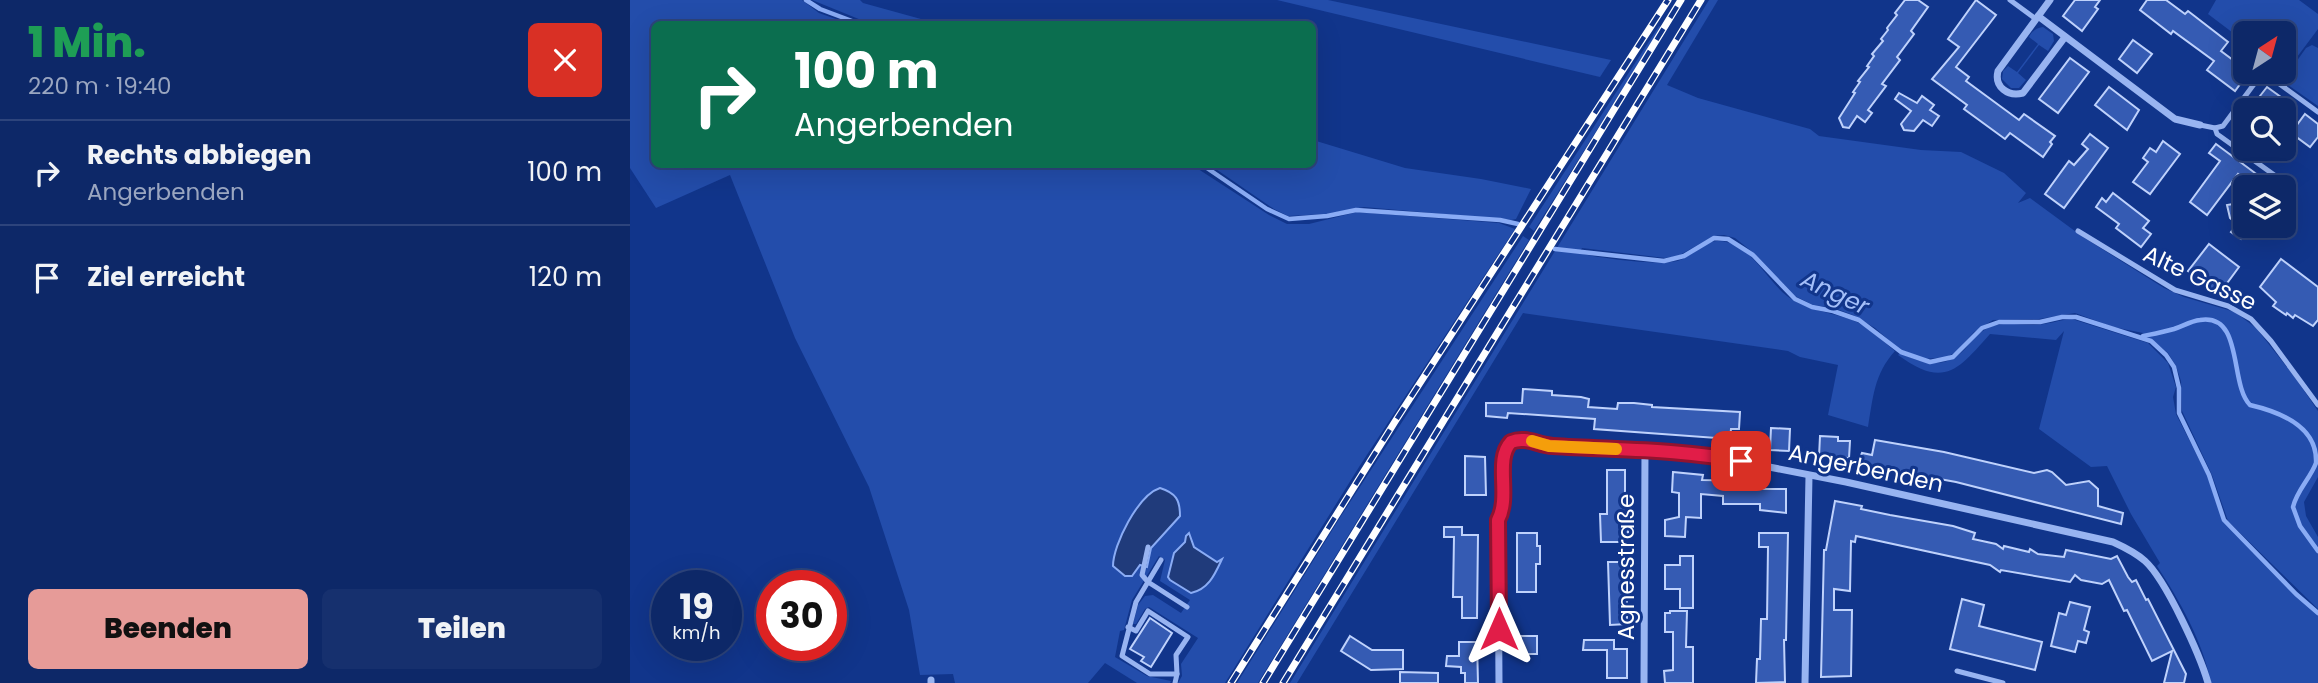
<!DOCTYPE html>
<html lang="de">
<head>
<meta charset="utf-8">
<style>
	body { margin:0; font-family:Poppins,sans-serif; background:#16306e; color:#f1f3f6; height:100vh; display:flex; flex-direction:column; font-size:26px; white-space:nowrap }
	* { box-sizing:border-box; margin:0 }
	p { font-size:23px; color:#9aa6c0 }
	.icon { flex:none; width:38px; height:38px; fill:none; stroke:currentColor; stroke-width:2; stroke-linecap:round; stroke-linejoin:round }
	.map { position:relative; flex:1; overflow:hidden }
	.details { display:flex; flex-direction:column; background:#0d2868; width:630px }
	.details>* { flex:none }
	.hud { position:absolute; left:21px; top:21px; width:665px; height:147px; border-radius:10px; box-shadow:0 7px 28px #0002,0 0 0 2px #2d447c; background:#0b6e4f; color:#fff; overflow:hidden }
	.needle { width:46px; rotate:36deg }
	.fabs { position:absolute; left:1603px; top:21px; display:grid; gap:14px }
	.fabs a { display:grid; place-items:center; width:63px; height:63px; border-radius:10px; background:#0d2868; box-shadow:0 7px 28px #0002,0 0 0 2px #2d447c; font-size:35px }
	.speed { position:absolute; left:21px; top:570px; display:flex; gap:14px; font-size:35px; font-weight:700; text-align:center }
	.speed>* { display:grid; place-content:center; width:91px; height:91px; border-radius:50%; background:#0d2868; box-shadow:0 7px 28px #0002,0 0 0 2px #2d447c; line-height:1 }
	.speed small { font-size:18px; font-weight:400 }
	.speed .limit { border:10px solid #d22; background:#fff; color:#111 }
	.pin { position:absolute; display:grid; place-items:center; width:60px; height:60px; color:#fff; margin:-30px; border-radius:14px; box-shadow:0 4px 10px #0006 }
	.me { position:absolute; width:77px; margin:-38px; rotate:0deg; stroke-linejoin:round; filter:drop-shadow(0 0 5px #0008) }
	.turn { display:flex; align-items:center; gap:24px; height:147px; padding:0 28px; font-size:32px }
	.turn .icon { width:91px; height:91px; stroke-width:2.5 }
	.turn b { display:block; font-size:49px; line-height:60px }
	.round { display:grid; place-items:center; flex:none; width:74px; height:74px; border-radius:10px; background:#16306e }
	.headline { display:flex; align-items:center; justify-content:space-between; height:119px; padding:0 28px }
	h1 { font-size:42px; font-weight:800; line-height:52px; color:#1e9e55 }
	.button { display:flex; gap:14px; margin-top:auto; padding:14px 28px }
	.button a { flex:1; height:80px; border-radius:10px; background:#e69b98; color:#111; font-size:28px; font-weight:800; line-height:80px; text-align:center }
	.button a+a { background:#16306e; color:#f1f3f6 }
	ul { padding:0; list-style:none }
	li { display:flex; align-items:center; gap:21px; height:105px; padding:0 28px; border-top:2px solid #2d447c }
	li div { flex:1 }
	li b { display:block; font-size:26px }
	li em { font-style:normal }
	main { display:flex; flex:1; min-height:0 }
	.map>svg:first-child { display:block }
	.green { fill:#234dab }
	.water { fill:#203b7b; stroke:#8aacf5; stroke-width:2 }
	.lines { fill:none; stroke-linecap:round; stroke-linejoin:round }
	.stream { stroke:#8aacf5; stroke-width:4.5 }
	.building { fill:#355bb3; stroke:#bfd2fc; stroke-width:2 }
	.lane { stroke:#98b4f1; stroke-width:5 }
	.street { stroke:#98b4f1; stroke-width:7 }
	.rail-casing { stroke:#fff; stroke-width:7 }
	.rail { stroke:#11358b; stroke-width:4.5; stroke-dasharray:13; stroke-linecap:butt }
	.route-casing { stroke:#92132f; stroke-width:18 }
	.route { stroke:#e11d48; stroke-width:12 }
	.slow { stroke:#f59e0b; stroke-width:12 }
	.labels { text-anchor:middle; stroke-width:6; stroke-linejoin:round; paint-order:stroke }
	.street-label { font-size:23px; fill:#fff; stroke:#11358b }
	.water-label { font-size:24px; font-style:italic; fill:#a4bff9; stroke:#11358b }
</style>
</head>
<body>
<main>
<section class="details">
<div class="headline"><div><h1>1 Min.</h1><p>220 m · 19:40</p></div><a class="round" style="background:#d93025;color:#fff"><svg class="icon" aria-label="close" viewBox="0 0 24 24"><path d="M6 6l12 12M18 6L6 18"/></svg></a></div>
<ul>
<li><svg class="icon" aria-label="right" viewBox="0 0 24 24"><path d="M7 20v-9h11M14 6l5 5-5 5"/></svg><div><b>Rechts abbiegen</b><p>Angerbenden</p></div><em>100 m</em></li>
<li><svg class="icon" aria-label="arrive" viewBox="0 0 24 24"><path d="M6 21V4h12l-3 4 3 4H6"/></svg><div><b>Ziel erreicht</b></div><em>120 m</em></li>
</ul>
<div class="button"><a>Beenden</a><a>Teilen</a></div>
</section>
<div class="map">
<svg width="1688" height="683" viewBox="0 0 1688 683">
	<rect width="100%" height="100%" fill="#11358b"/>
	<!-- green -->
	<g class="green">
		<path d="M0,0h172l17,13 31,11h-196v140l538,1 77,50 18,9h22l48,-12 142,11 16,6 -156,238 -134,216h-47l4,-7 -1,-12 17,-26 -49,-31 -4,2 -9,15h-3l5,-19 7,-9 8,-1 28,18 9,-13 -30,-19 5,-21 -6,-4 -27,44 -8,30 -4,1 -5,26 32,19 24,5 -1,2h-33l-32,-20 -17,20h-133l-2,-9 -33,1 -11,-65 -40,-123 -74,-149 -65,-163 -74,33 -26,-40z"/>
		<path d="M182,0h48l3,3 76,21h-68z"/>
		<path d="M647,0h51l283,60 -11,17z"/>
		<path d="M1079,0h9l-51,85 31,13 112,31 9,7 102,14 40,2 43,21 22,20 -8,10 12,-5 53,39 81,51 20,9 51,15 21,16 38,48 24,35v66l-14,25 2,14 12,21v72l-90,-88 -16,-46 -30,-64 -1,-30 -5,-15 -8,-13 -25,-20 -30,-6 -38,-14 -36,6 -46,1 -19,12 -18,20 -9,5 -22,2 -26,-10 -24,-21 -22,-13 -19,-7 -21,-3 -18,-9 -40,-42 -20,-16 -11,-3 -10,1 -36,20 -13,2 -83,-10 -3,5c19,5 85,14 101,7 12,-4 24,-19 37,-19 32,-1 48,38 70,55 18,14 43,16 65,24 16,6 29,20 43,31 -21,23 -22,47 -27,76l-40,-12 10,-50 -38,-8 -12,-6 -265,-38 -226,370h-7z"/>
		<path d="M1586,0h83l19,14v15l-33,44 -5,2 -8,-3h12v-39h-39v9l-37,-28z"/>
		<path d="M1029,26l2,1 -127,204 -5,-4z"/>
		<path d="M1413,27l10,7 1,7 -6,10 -9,-6 -21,28 8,7 -7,8h-8l-9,-9 1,-8 5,-5 9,6 21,-28 -9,-7c3,-6 7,-9 14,-10z"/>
		<path d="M1682,45l6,3v58l-30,-21 -4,-6 22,-31z"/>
		<path d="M683,140l92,28 76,11 50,10 -15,30 -5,1 -147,-13 -38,7 -38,2 -14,-7 -64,-44 102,-1z"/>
		<path d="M893,236l6,4 -271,443h-21l104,-167z"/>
		<path d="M1442,319l76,24 20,20 8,24 -3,10 3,17 31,61 16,46 72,74 23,20v68h-107c-8,-41 -31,-82 -54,-117l3,-3 -29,-49 -24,-48 -16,1 -52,-38 25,-98 -8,9 -66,-6c-32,36 -46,55 -92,21l2,-2c24,11 45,17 65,-4 7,-9 14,-17 25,-22 14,-6 29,-2 43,-2 13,0 26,-5 39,-6z"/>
	</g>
	<!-- water -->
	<g class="water">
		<path d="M530,488c16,5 20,12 20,28l-29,32 -4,19 -7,-2 -8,11h-7l-12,-10c0,-21 25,-71 47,-78z"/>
		<path d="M559,533l5,14 23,15 5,-3c-7,15 -13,30 -31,34l-21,-13 -2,-3 6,-24 11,-11 1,-6z"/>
	</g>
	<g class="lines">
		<!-- stream -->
		<g class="stream">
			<path d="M176,0l14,9 40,15"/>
			<path d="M571,164l66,45 22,10 38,-3 29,-6 144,10 18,4"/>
			<path d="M925,249l109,12 20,-5 30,-18 14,1 25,16 42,44 17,8 21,4 26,9 42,32 29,10 23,-5 29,-29 17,-6h41l22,-5h14l75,24 15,14 8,12 5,21v25l30,62 15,45 72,74 22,19"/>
			<path d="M1513,336c10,-2 21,-4 31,-7 9,-3 17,-8 26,-9 44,-7 29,64 50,85 26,6 68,20 66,58 -6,16 -19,27 -23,44l7,19 18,25"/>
		</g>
	</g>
	<!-- building -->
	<g class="building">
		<path d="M1275,0h13l10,7 -17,24 3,3 -17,23 3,3 -18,24 4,2 -18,24 4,3 -7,9 -8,-6 -8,12 -6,-1 -4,-9 16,-25 -2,-1 7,-10 -2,-1 11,-14 -2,-1 7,-10 -2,-2 11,-13 -2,-2 7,-9 -1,-2 10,-13 -2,-2z"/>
		<path d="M1346,0l20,15 -40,52 13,10 -3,4 53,39 5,-6 31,22 -5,6 2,2 -9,13 -33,-24 -5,6 -41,-30 3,-4 -35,-26 27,-32 -11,-8z"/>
		<path d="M1445,0h25l-5,7 3,2 -16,22 -19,-15z"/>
		<path d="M1517,0h19l19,14 3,-3 40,31 -7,9 24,18v3h4l-14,19 -28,-21 7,-9 -41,-30 -2,3 -31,-24z"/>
		<path d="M1503,40l19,14 -15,19 -18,-14z"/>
		<path d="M1440,58l19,14 -31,41 -19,-14z"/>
		<path d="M1479,87l30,23 -12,20 -32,-25z"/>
		<path d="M1637,87l18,13 -8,10h-28z"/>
		<path d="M1269,93l18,10 5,-7 12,9 -4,5 9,6 -7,10 -9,-6 -9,11 -10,-1 -3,-6 10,-13 -16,-12z"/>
		<path d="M1675,114l13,10v13l-8,10 -19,-14z"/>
		<path d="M1460,134l18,14 -44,60 -19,-14 24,-33 5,4 14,-16 -6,-5z"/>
		<path d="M1533,141l17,13 -30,40 -17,-12 15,-20 -5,-4 7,-10 6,4z"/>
		<path d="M1586,144l39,29 20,14h-20l-17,-13 -31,41 -17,-13 30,-41 -11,-8z"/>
		<path d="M1483,193l36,28 -6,7 8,6 -10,13 -25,-19 3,-4 -23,-17 6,-9 4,4z"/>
		<path d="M1615,202v24h6l-10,13 -10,-7 6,-8 -7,-6 -3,-13z"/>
		<path d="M1579,244l30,23 -20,27 -31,-23z"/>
		<path d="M1651,259l37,28v33l-5,6 -18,-11 -2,3 -6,-5 -1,2 -13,-9 3,-4 -16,-15z"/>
		<path d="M893,389l29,2v4l29,2 8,2 -1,8 29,2 1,-6h16l18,2v2l88,5 -1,17h-8l-1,10 -136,-10 1,-10 -87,-6 -1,5 -21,-2v-13h36z"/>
		<path d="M1141,428l19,1 -1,22 -19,-1z"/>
		<path d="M1190,436l18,1v4h12l-1,17 -30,-1z"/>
		<path d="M1245,440l69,12 90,21 13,-3 5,2 14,13 23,-4 9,8v17l25,7 -2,11 -165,-42 -99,-18 5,-11 10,2z"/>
		<path d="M835,456l20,1 1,38h-21z"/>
		<path d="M977,470h18v32h2l1,12v28h-27l-1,-28h7z"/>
		<path d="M1043,472l30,3 -1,5 60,1v8h24v24l-26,-3v-6h-37v-8l-22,-2v24l-15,-1 -1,20 -20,-1v-16l14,-3v-24l-7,-1z"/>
		<path d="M1205,501l27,5 -1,3 29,6 63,11 22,7 -2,6 23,5 7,5 1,-3 25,6 1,-3 8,5 26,3 2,-7 45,9 6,-3 11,21 4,5 4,-2 10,20 2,-1 38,75 -2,9h-20l8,-32 -20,10 -25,-51 -3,1 -15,-31 -7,4 -21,-4 -6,-5 -5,7 -69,-12 -1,2 -10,-7 -134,-29 -1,6 -4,-1 -1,50 -16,-2v21h18l-1,66 -30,1 3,-127h2z"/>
		<path d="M814,527h18v8h16l-1,83h-15v-21h-9l1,-60h-10z"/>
		<path d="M887,533h20v13h3v18h-4v28h-19z"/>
		<path d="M1129,533h29l-2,107h-2l1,42 -29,1 1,-24h3l1,-40h6l1,-72h-9z"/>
		<path d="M1050,556h13v52h-13v-19h-15v-24h15z"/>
		<path d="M978,562h19v62l-17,1z"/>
		<path d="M1332,599l22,6 -5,21 63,16 -7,28 -85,-21z"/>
		<path d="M1440,602l20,5 -6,23 5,2 -3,11 -8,-2 -3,11 -24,-6 8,-33 7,2z"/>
		<path d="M1040,611h17l-1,36h7v36h-28l-1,-12 9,-1v-38h-8v-19h5z"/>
		<path d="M520,618l22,15 -21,34 -10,-6 3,-4 -14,-8z"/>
		<path d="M720,636l22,14h31v19l-32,1 -30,-19z"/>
		<rect x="891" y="636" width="16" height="18"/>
		<path d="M954,640h30v9h13v29h-20v-28h-24z"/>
		<path d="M829,642h18l1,41h-13v-10h-4v-6l-15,-1 1,-10h12z"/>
		<path d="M770,672l38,1v10h-38z"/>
	</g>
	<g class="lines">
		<!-- lane -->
		<g class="lane">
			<path d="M1380,0l26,19"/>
			<path d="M1570,125l15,3 8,-2 40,-54 55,40"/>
			<path d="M1585,128l2,6 74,53"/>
			<path d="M1448,231l97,59 53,16 23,13 20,22 47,64"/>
			<path d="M518,547l-6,28 6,7 39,25"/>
			<path d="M531,560l-25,42 -14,54 28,18h27l-2,9"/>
			<path d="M498,627l8,4 12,-20 40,26 -12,18 1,19"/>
			<path d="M1327,671l46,12"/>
		</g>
		<!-- street -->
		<g class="street">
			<path d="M1420,0l-52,71c-4,16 10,26 25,22l42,-56"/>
			<path d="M1408,16l137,103 25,6"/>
			<path d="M301,680v3"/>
			<path d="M869,683l-1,-163c13,-23 -1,-50 10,-75l14,-6 27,7 169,11 128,25 267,60c11,5 23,11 32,19 21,19 55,94 63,122"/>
			<path d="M1014,683l1,-233"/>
			<path d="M1175,683l4,-207"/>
		</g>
		<!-- rail casing -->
		<g class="rail-casing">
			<g id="rail">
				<path d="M601,683l165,-263 272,-420"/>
				<path d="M633,683l418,-683"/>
				<path d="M653,683l418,-683"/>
			</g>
		</g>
		<!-- rail -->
		<use href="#rail" class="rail"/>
	</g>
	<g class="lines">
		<!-- route casing -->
		<g class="route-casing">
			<path id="route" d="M869,629l-1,-109c13,-24 -4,-60 13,-78 15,-6 26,3 42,4 62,4 126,3 188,15"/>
		</g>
		<!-- route -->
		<use href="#route" class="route"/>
		<!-- slow -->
		<path class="slow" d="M902,441l17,5 67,3"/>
	</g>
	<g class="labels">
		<!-- street labels -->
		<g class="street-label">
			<text transform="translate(1570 278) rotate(25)" y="8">Alte Gasse</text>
			<text transform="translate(1236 468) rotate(12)" y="8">Angerbenden</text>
			<text transform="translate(996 567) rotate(-90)" y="8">Agnesstraße</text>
		</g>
		<!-- water labels -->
		<g class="water-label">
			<text transform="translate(1205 293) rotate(25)" y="8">Anger</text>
		</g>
	</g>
</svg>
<div class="fabs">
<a><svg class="needle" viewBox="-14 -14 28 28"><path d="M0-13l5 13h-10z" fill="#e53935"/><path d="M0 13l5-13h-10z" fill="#9aa6c0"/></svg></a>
<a><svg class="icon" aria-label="search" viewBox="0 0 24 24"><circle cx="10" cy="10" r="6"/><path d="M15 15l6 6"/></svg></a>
<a><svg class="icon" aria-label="layers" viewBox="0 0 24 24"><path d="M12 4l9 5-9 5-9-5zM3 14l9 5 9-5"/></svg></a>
</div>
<div class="speed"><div>19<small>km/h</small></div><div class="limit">30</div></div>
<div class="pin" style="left:1111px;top:461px;background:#d93025"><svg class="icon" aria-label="arrive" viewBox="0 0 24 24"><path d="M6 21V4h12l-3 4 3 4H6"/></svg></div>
<svg class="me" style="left:869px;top:629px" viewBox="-20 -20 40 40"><path d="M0-17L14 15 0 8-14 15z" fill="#e11d48" stroke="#fff" stroke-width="4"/></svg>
<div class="hud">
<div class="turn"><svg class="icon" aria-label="right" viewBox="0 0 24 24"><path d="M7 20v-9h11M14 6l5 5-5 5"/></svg><div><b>100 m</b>Angerbenden</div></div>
</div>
</div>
</main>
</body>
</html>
